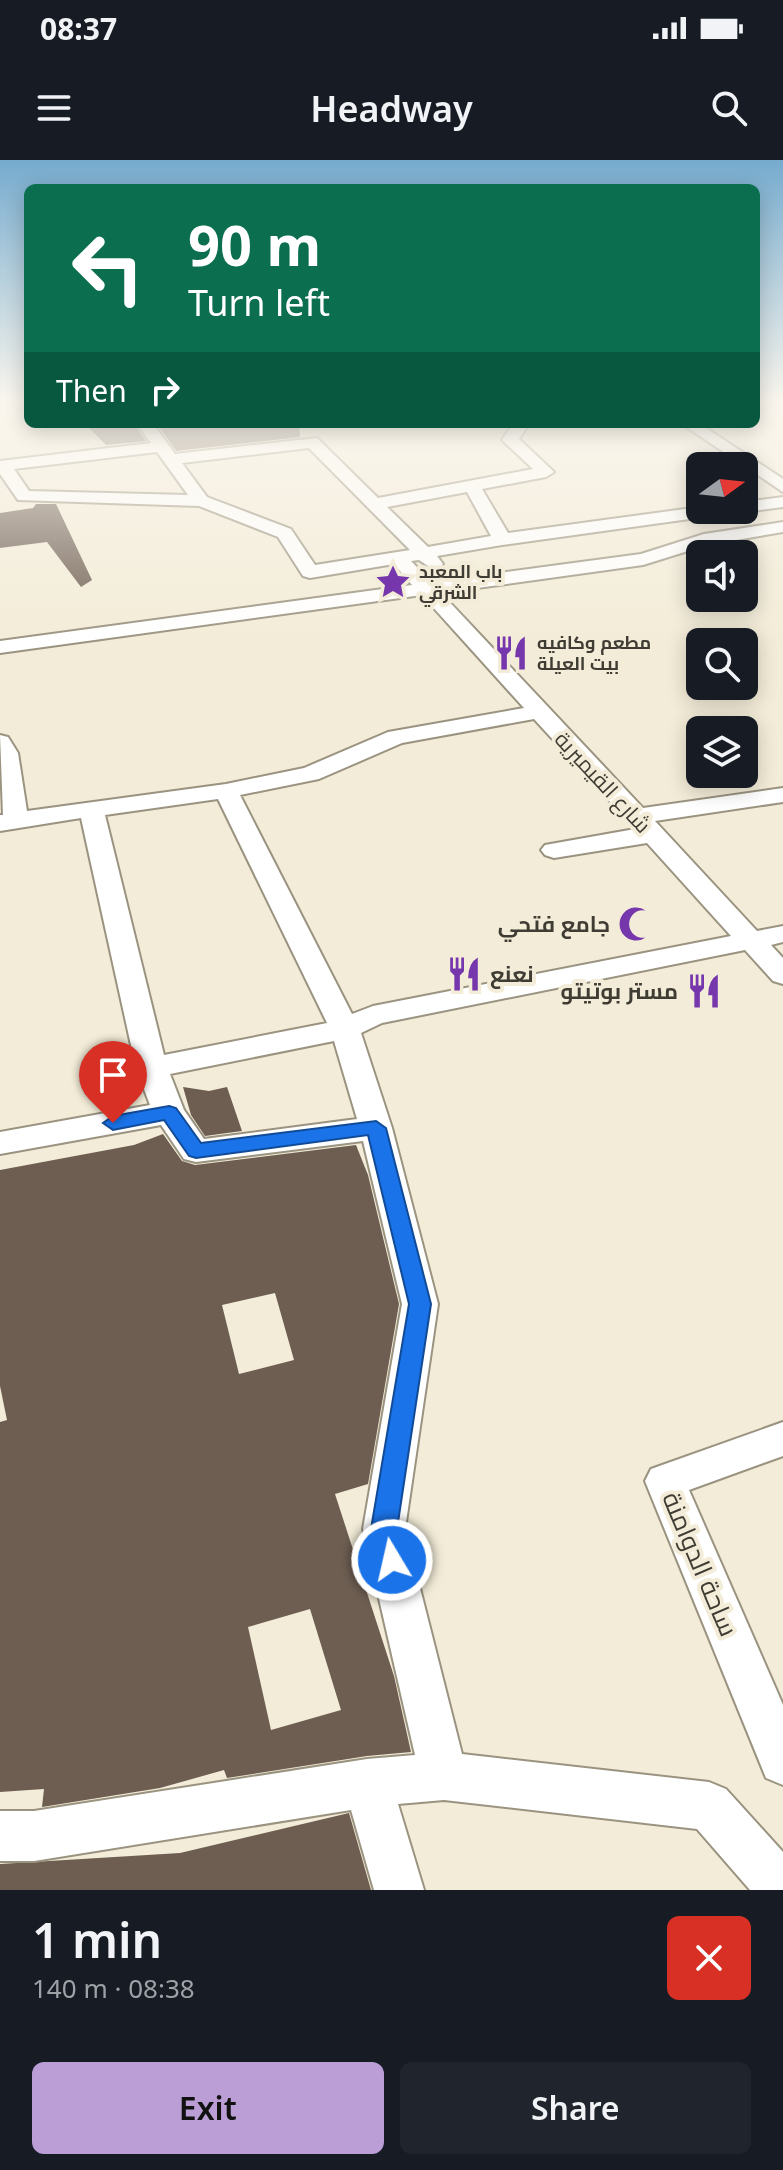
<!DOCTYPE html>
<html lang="en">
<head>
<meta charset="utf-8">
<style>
	body { margin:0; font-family:"Noto Sans",Cairo,sans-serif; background:#20242c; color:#f1f3f6; height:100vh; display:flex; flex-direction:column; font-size:30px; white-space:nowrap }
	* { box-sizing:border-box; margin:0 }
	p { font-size:26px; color:#9ea1a6 }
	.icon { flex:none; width:44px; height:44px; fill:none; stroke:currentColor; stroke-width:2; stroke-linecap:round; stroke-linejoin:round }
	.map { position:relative; height:1730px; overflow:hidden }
	.details { display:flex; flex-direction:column; background:#171b24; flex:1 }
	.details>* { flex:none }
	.top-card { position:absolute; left:24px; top:24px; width:736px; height:244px; border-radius:12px; box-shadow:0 4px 20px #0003; background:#0b6e4f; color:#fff; overflow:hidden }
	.needle { width:52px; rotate:75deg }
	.buttons { position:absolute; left:686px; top:292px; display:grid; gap:16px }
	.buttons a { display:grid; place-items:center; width:72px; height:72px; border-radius:12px; background:#171b24; box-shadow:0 4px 20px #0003; font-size:40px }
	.pin { position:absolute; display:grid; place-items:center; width:68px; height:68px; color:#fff; margin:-82px -34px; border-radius:50% 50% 50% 0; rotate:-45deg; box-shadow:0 0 8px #0007 }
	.pin .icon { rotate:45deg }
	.me { position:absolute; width:88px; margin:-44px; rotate:351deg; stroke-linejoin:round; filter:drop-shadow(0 0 6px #0008) }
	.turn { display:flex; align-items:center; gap:28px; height:168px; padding:0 32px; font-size:36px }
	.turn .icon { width:104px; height:104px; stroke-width:2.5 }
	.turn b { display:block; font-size:56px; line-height:68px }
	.then { display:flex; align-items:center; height:76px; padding:0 32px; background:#0003; gap:16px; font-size:30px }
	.round { display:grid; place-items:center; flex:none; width:84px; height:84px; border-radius:12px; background:#20242c }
	.summary { display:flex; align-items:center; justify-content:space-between; height:136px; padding:0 32px }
	h1 { font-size:48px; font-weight:600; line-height:60px }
	.action { display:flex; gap:16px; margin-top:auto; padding:16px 32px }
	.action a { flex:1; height:92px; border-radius:12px; background:#ba9ed5; color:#111; font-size:32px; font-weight:600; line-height:92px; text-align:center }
	.action a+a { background:#20242c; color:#f1f3f6 }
	.status { display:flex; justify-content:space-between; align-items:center; height:56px; padding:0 40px; background:#171b24; direction:ltr }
	.status svg { height:22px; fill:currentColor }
	header { display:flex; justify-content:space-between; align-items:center; height:104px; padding:0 32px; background:#171b24; font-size:36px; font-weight:600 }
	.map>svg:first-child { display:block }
	.building { fill:#6e5e52; fill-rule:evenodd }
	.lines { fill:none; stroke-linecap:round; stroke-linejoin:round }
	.street-casing { stroke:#9a9380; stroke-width:4 }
	.street { fill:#fff; fill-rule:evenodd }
	.route { fill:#1a73e8; stroke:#114b97; stroke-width:2 }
	.labels { text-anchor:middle; stroke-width:8; stroke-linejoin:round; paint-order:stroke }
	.far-poi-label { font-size:18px; font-weight:bold; fill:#3f3c34; stroke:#f3ecd8; text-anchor:start }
	.street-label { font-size:22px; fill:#3f3c34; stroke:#f3ecd8 }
	.poi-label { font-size:22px; font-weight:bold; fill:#3f3c34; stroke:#f3ecd8; text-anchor:end }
	.near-street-label { font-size:26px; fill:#3f3c34; stroke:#f3ecd8 }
</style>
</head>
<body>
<div class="status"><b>08:37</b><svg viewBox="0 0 49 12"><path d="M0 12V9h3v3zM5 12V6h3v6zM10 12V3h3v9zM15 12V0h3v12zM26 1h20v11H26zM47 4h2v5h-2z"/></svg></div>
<header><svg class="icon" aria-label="menu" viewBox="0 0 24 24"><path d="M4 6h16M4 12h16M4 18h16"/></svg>Headway<svg class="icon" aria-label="search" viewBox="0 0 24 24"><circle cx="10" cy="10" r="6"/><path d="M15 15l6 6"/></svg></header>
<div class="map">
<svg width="783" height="1730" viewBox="0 0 783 1730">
	<rect width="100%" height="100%" fill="#f3ecd8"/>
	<!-- building -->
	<g class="building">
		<path d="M85,264h49l12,17 -40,4z"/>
		<path d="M157,264h142l1,13 -124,14z"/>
		<path d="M36,344h20l36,76 -11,7 -34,-45 -47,6v-35l33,-5z"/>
		<path d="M183,927l26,4 18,-4 15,44 -37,5 -14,-21z"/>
		<path d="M163,974l19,27 13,4 161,-20 12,30 31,129 -31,180 -33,10 59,182 17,76 -44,4 -140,22 -3,-8 -64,18 -118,19 2,-18 -44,3v-370l7,-2 -7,-34v-216l134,-25zM275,1133l19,67 -55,14 -17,-69zM310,1449l31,101 -70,20 -23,-103z"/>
		<path d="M349,1653l22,77h-371v-26l180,-11z"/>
	</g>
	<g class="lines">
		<!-- street casing -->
		<g class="street-casing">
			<g id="street">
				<path d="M137,264h16l22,30 142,-16 61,60 155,-29 -31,-29 11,-16h16l-10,15 35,33 -8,5 -64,12 26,44 192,-26v3h27l-9,5 -216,30 -65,11 6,8 -9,6 -15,-10 -8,1 20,21 210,-28 63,-20 79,-12v10l-76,13 -64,20 -202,28 202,215 140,-20v14l-128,19 102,110 26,-5v16l-12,3 12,13v26l-10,-3 -28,-31 -363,73 -21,10 31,95 46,176 -33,225 57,225 247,28 17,7 57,63v38h-33l-53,-61 -253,-29 -46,4 26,86h-50l-23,-80 -317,51h-34v-50h34l333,-52 48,-4 -52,-226 39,-225 -39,-163 -167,21 -12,-3 -23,-34 -161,29v-22l150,-27 -14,-37 -55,-250 -81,13v-16h3l-3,-80 8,2 10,16 9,58 199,-27 78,-16 84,-36 136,-24 -102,-113 -422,58v-12l412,-56 -18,-21 -84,14 -7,-2 -25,-39 -79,-31 -181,-6 -18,-26v-13l151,-18zM309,288l101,102 -95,15 -24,-36 -84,-32 -25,-34zM157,292l31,43 -159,-4 -15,-22zM467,332l24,44 -63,11 -41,-40zM534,559l101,110 -90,16 -4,5 4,5 9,3 93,-15 84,93 -358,70 -21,8 -112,-219 79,-16 83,-36zM218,639l109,224 -163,32 -59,-240zM334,881l23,78 -153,20 -20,-29 -14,-36z"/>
				<path d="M682,264h18l83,55v13z"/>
				<path d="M783,337v10l-39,5 -7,-2h7v-8z"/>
				<path d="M783,1262v34l-94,34 94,215v80l-17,-7 -121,-297 6,-12z"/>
			</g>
		</g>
		<!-- street -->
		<use href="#street" class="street"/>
	</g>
	<!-- sky -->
	<linearGradient id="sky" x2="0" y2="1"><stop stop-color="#76abce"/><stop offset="0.5" stop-color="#faf6ed"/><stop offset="1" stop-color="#faf6ed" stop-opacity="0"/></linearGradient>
	<rect width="783" height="484" fill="url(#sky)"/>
	<!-- route -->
	<path class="route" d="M169,946l7,2 25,35 175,-22 10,7 45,176 -34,225 8,31 -4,8 -9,4 -10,-4 -11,-39 38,-225 -41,-169 -172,23 -7,-2 -25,-36 -51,10 -10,-7 10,-7z"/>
	<!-- icons -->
	<defs>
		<g id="sight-bare" transform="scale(2.76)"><path d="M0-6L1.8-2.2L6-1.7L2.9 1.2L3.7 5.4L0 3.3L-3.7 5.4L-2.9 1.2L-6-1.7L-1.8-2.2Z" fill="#7737ac" stroke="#f3ecd8" stroke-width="2.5" paint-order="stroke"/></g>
		<g id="restaurant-bare" transform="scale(2.76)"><path d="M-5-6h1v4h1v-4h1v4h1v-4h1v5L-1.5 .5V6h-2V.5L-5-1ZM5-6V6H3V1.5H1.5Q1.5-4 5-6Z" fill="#7737ac" stroke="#f3ecd8" stroke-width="2.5" paint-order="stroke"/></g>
		<g id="mosque-bare" transform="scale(2.76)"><path d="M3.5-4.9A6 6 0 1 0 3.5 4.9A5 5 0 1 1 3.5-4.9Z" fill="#7737ac" stroke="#f3ecd8" stroke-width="2.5" paint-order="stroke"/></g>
	</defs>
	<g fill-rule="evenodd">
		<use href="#sight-bare" x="393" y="422"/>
		<use href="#restaurant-bare" x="511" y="493"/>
		<use href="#mosque-bare" x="636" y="764"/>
		<use href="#restaurant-bare" x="464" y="814"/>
		<use href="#restaurant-bare" x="704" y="831"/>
	</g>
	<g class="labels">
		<!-- far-poi labels -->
		<g class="far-poi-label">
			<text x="419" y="418">باب المعبد<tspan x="419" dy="21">الشرقي</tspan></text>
			<text x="537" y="489">مطعم وكافيه<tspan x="537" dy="21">بيت العيلة</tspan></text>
		</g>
		<!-- street labels -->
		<g class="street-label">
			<text transform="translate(603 622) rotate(47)" y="8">شارع القيميرية</text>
		</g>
		<!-- poi labels -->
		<g class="poi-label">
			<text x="610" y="772">جامع فتحي</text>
			<text x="490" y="822" text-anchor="start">نعنع</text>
			<text x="678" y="839">مستر بوتيتو</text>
		</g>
		<!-- near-street labels -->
		<g class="near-street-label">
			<text transform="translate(700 1404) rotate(67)" y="9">ساحة الدوامنة</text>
		</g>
	</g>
</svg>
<div class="buttons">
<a><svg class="needle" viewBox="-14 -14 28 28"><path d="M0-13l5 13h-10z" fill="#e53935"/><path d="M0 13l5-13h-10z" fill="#9ea1a6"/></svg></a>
<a><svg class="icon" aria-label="sound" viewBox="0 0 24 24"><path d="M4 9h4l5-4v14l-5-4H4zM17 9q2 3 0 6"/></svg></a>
<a><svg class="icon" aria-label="search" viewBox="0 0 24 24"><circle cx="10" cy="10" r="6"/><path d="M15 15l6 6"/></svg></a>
<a><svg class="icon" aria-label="layers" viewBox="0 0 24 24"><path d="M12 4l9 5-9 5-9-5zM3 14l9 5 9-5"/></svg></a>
</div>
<div class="pin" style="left:113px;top:963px;background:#d93025"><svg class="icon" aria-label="arrive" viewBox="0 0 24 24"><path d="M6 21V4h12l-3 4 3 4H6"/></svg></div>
<svg class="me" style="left:392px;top:1400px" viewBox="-20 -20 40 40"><circle r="17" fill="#1a73e8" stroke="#fff" stroke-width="3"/><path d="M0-11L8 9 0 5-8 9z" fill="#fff"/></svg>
<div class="top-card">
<div class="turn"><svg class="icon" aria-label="left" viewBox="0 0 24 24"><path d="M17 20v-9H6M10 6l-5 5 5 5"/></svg><div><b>90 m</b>Turn left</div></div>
<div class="then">Then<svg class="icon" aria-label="right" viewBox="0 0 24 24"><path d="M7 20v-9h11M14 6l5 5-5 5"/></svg></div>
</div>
</div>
<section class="details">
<div class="summary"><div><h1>1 min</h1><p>140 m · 08:38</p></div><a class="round" style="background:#d93025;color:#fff"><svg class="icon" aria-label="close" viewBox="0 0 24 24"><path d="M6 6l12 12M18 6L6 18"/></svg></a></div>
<div class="action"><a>Exit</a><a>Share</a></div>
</section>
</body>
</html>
